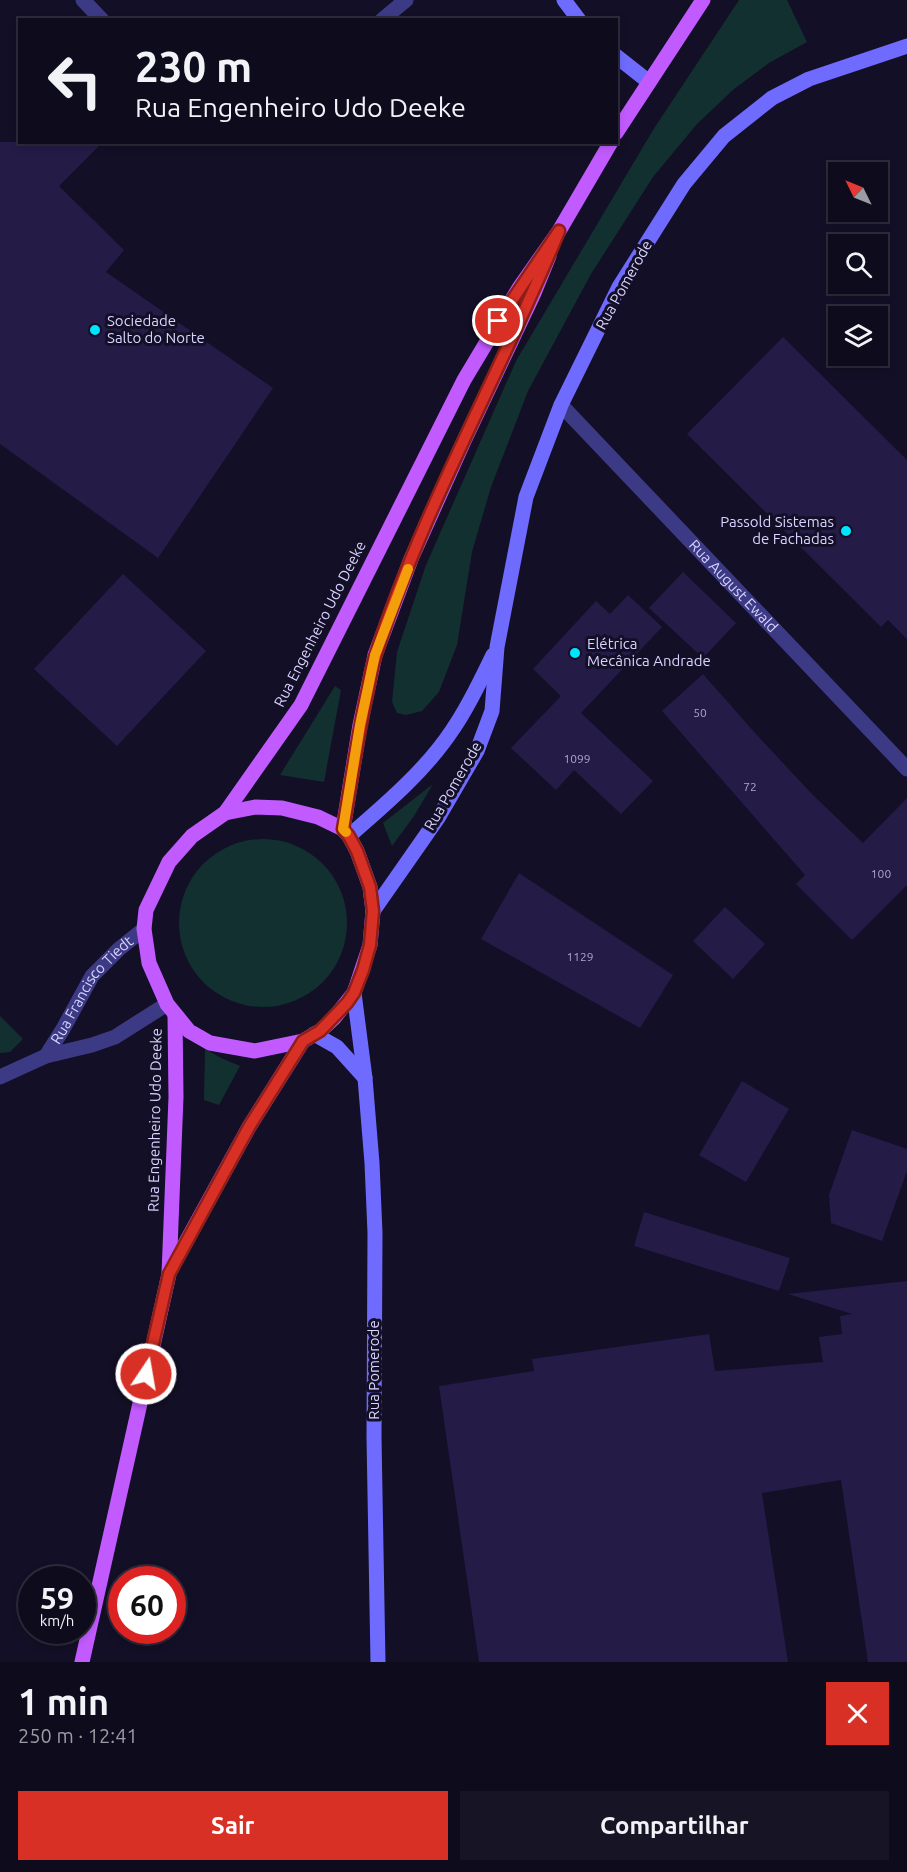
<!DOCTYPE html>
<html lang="pt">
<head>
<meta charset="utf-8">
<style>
	body { margin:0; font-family:Ubuntu,sans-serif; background:#171425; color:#f1f3f6; height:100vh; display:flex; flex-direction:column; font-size:22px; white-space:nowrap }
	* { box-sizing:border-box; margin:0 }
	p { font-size:20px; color:#9b9ba3 }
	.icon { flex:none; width:33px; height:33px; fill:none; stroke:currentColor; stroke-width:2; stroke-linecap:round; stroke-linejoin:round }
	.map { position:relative; height:1662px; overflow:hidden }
	.side { display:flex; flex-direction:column; background:#0e0b1c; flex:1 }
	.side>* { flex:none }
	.top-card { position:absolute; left:18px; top:18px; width:600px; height:126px; border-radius:0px; box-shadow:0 3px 9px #0003,0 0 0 2px #2e2b3b; background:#0e0b1c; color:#f1f3f6; overflow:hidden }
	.needle { width:39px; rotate:313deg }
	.buttons { position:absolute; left:828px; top:162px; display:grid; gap:12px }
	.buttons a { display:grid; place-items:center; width:60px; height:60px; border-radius:0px; background:#0e0b1c; box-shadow:0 3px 9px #0003,0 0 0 2px #2e2b3b; font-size:30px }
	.speed { position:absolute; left:18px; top:1566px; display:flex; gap:12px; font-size:30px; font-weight:700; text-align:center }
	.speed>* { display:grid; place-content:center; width:78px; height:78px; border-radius:50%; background:#0e0b1c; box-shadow:0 3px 9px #0003,0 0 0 2px #2e2b3b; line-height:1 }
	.speed small { font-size:15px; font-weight:400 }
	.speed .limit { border:9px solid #d22; background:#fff; color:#111 }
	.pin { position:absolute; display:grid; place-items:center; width:51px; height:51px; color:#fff; margin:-26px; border:3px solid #fff; border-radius:50%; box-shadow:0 2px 6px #0007 }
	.me { position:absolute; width:66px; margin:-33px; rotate:12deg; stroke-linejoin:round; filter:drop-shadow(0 0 4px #0008) }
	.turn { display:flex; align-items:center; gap:21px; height:126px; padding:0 18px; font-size:27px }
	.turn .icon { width:78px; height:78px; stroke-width:2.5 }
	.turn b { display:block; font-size:42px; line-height:51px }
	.round { display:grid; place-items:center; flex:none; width:63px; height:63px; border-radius:0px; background:#171425 }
	.overview { display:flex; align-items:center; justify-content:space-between; height:102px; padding:0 18px }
	h1 { font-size:36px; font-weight:700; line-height:45px }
	.action { display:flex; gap:12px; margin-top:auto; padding:12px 18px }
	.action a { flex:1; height:69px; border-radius:0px; background:#d93025; color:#fff; font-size:24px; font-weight:700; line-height:69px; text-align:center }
	.action a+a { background:#171425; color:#f1f3f6 }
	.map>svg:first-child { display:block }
	.green { fill:#12302f }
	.building { fill:#241b47 }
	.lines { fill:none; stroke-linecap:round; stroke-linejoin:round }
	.street { stroke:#3d3a85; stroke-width:15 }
	.secondary { stroke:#6f6bff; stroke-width:15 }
	.primary { stroke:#c25bff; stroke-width:15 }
	.route-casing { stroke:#8d1f18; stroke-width:15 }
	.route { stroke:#d93025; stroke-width:10 }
	.slow { stroke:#f59e0b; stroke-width:10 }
	.poi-dot { fill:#00e5ff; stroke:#130f26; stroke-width:2 }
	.labels { text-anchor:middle; stroke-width:6; stroke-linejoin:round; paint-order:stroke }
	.number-label { font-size:12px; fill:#aca6d1 }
	.street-label { font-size:15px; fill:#d9d4ff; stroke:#130f26 }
	.poi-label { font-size:15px; fill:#d9d4ff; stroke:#130f26; text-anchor:start }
</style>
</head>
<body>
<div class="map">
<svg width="907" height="1662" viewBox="0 0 907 1662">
	<rect width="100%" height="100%" fill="#130f26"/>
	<!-- green -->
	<g class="green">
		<path d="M739,0h48l20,42 -38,21 -35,26 -37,35 -44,53 -62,97 -63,117 -37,96 -19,65 -15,93 -18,47 -17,19 -16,4 -9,-2 -5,-11 5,-50 29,-87 90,-204 137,-231z"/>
		<path d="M335,686l6,4 -17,92 -44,-7z"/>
		<path d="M433,784l-19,32 -22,30 -9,-23z"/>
		<circle cx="263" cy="923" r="84"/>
		<path d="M0,1016l23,23 -13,13 -10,1z"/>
		<path d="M205,1049l16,9 19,8 -21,39 -15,-5z"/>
	</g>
	<!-- building -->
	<g class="building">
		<path d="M0,142h103l-44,44 65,64 -18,22 167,116 -115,170 -158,-114z"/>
		<path d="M783,337l124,123v179l-19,-19 -7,7 -194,-193z"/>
		<path d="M683,572l53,51 -33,35 -54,-50z"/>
		<path d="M123,574l83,77 -89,95 -83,-77z"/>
		<path d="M628,595l34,32 -81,86 72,68 -32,33 -47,-44 -18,20 -45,-42 50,-52 -28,-27 63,-68 14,13z"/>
		<path d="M703,674l53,60 56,60 51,49 44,-45v87l-55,55 -56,-56 9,-9 -143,-164z"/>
		<path d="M519,873l154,102 -33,53 -159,-89z"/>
		<path d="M725,907l40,37 -32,35 -40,-38z"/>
		<path d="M742,1081l47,28 -43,73 -47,-27z"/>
		<path d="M852,1130l55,19v22l-25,70 -51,-18 -2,-28z"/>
		<path d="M644,1212l146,46 -11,33 -145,-45z"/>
		<path d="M907,1281v381h-39l-27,-182 -79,13 26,169h-309l-40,-276 95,-15 -2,-12 177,-25 6,37 108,-9 -4,-25 23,-3 -2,-18 12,-2 -64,-20z"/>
	</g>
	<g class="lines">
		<!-- street -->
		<g class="street">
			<path d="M83,0l19,20"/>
			<path d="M382,20l24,-20"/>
			<path id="s1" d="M561,405l346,364"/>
			<path id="s2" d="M46,1056l17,-27 29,-53 27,-27 25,-20"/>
			<path d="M0,1077l46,-21 46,-11 23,-8 52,-33"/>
		</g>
		<!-- secondary -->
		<g class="secondary">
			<path d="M564,0l15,20"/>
			<path d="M616,56l33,26"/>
			<path d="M349,836c37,-32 77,-66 104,-107 16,-23 28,-49 40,-74"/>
			<path d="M373,911l65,-93 39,-67 15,-40 5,-64 29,-150 35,-92 58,-118 65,-103 40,-48 48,-38 37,-19 98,-33"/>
			<path d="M354,993l11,85 7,85 3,70 -1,204 4,225"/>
			<path d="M314,1034l23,13 28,31"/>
		</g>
		<!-- primary -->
		<g class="primary">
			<path d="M616,133l87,-133"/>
			<path d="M343,829l17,-104 15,-70 36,-96 53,-118 70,-148 15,-37"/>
			<path d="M303,1041l-48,10 -45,-8 -21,-12 -22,-27 -18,-41 -5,-34 2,-19 23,-48 23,-26 33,-23 76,-108 163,-325 55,-92 40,-57 52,-89"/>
			<path d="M170,1271l79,-144 54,-86 17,-10 14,-13 20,-25 16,-48 3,-34 -3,-24 -13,-36 -8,-15 -6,-7 -25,-12 -36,-9 -27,-1 -30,6"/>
			<path d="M82,1662l87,-388 7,-177 -1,-82"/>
		</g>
	</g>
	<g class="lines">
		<!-- route casing -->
		<g class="route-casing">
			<path id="route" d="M146,1374l23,-100 80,-147 54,-86 17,-10 27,-28 7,-10 9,-23 7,-25 3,-34 -3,-24 -13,-36 -8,-15 -6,-7c8,-45 14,-90 24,-135 3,-13 4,-27 9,-40 47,-146 125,-281 183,-423l-61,90"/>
		</g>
		<!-- route -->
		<use href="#route" class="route"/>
		<!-- slow -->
		<path class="slow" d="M346,832l-3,-3 17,-104 15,-70 33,-86"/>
	</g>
	<!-- markers -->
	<g class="poi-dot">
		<circle cx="95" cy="330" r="6"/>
		<circle cx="846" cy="531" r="6"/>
		<circle cx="575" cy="653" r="6"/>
	</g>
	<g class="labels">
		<!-- number labels -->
		<g class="number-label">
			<text x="700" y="717">50</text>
			<text x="577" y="763">1099</text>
			<text x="750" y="791">72</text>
			<text x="881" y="878">100</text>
			<text x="580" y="961">1129</text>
		</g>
		<!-- street labels -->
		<g class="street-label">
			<text transform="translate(624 285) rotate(-61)" y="5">Rua Pomerode</text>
			<text dy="5" stroke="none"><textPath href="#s1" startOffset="250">Rua August Ewald</textPath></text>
			<text transform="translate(320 624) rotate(-63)" y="5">Rua Engenheiro Udo Deeke</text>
			<text transform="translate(453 786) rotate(-60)" y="5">Rua Pomerode</text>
			<text dy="5" stroke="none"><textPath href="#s2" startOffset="81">Rua Francisco Tiedt</textPath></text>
			<text transform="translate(155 1120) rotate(-89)" y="5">Rua Engenheiro Udo Deeke</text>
			<text transform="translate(374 1370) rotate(-90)" y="5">Rua Pomerode</text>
		</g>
		<!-- poi labels -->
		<g class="poi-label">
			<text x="107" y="326">Sociedade<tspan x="107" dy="17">Salto do Norte</tspan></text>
			<text x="834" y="527" text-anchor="end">Passold Sistemas<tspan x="834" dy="17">de Fachadas</tspan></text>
			<text x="587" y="649">Elétrica<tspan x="587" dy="17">Mecânica Andrade</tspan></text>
		</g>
	</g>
</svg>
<div class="buttons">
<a><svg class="needle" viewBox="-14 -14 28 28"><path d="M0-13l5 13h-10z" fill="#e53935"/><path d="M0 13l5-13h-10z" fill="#9b9ba3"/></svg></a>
<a><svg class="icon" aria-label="search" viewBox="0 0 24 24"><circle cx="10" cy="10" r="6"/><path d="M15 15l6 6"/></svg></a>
<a><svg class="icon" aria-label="layers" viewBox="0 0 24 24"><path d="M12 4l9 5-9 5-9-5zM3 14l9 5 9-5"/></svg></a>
</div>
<div class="speed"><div>59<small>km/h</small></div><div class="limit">60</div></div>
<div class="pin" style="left:498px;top:321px;background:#d93025"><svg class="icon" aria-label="arrive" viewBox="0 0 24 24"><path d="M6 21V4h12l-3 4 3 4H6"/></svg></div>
<svg class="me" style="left:146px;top:1374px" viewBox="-20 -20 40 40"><circle r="17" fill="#d93025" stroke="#fff" stroke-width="3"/><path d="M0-11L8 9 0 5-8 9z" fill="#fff"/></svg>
<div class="top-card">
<div class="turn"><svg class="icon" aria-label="left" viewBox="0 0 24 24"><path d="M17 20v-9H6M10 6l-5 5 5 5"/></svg><div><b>230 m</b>Rua Engenheiro Udo Deeke</div></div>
</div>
</div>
<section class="side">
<div class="overview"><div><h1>1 min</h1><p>250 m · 12:41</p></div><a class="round" style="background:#d93025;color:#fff"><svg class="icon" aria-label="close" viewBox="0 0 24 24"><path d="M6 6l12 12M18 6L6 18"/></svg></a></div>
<div class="action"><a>Sair</a><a>Compartilhar</a></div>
</section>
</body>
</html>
